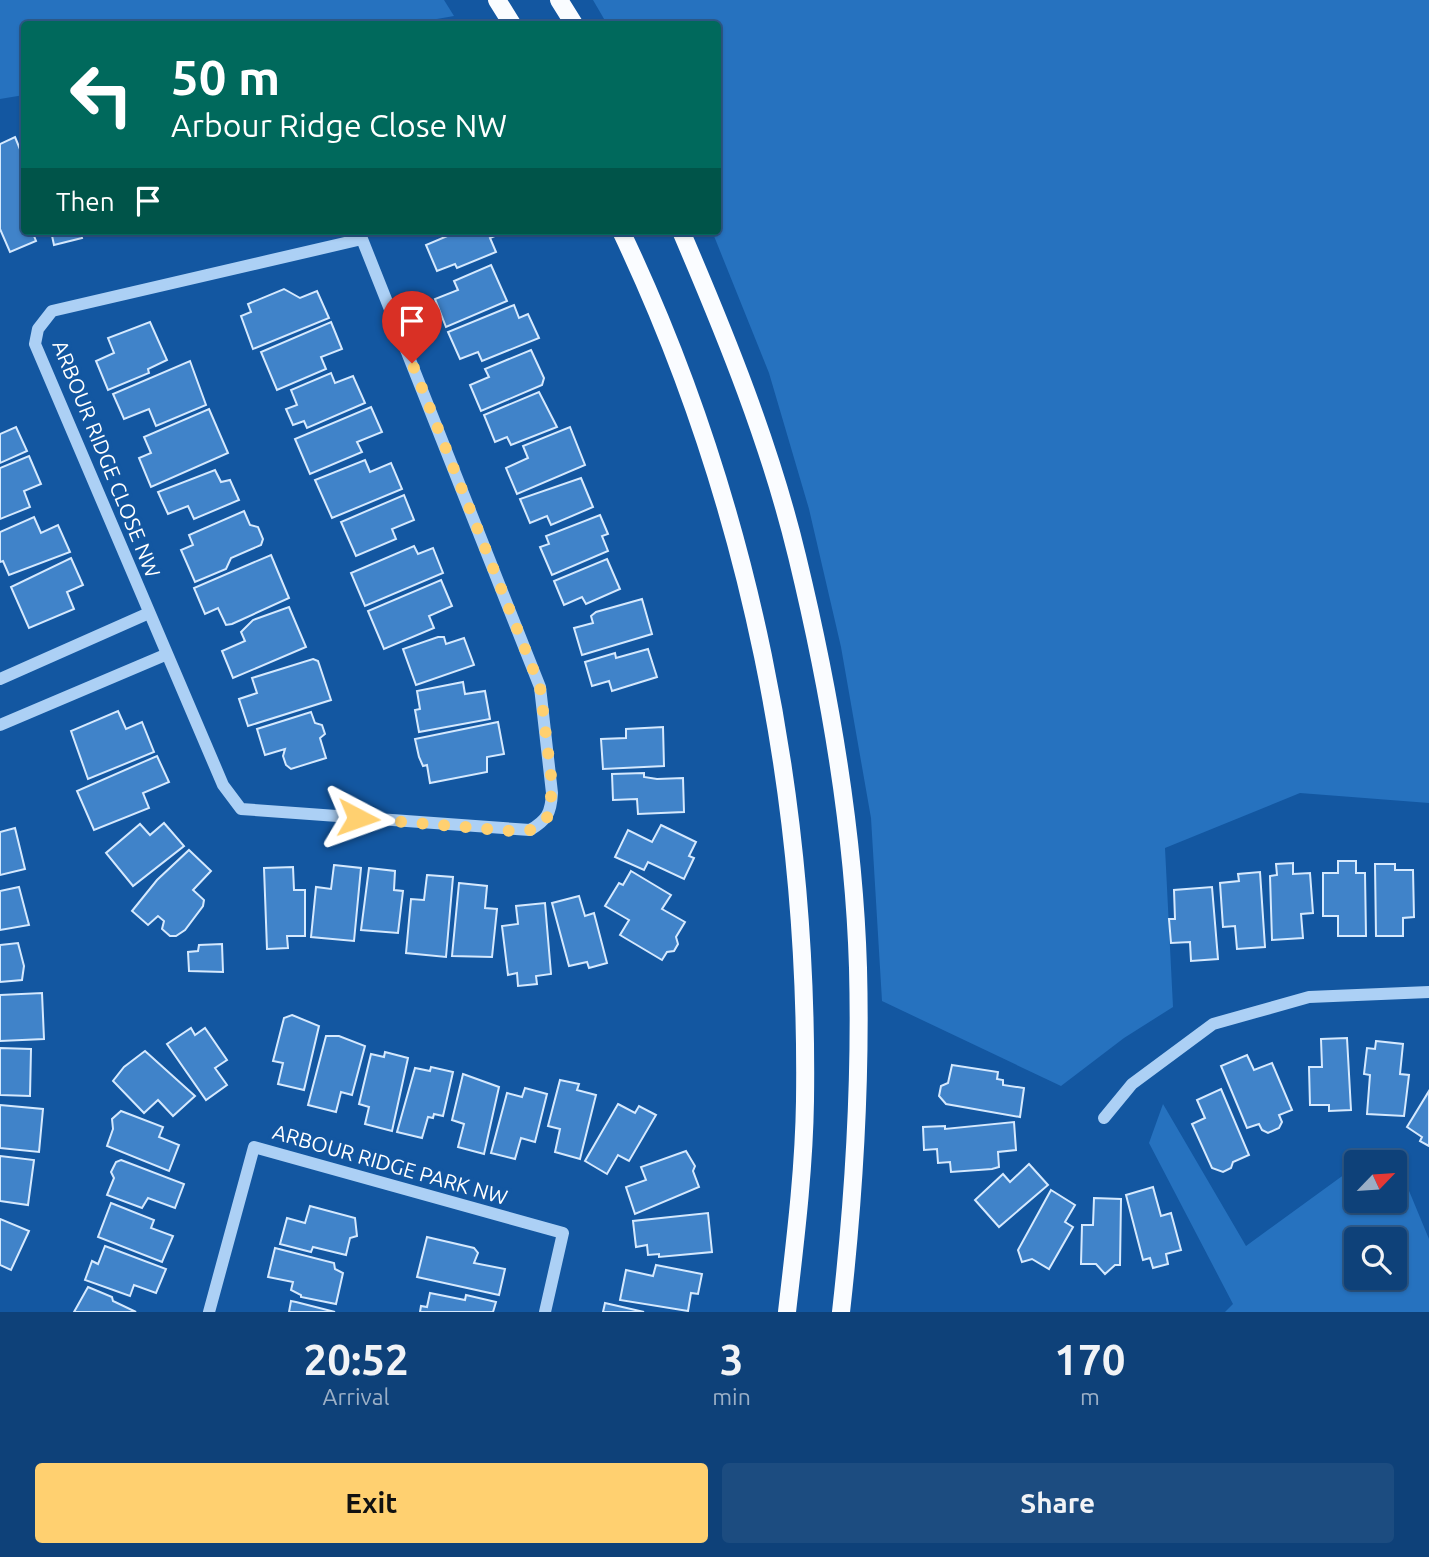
<!DOCTYPE html>
<html lang="en">
<head>
<meta charset="utf-8">
<style>
	body { margin:0; font-family:Ubuntu,sans-serif; background:#1c4c80; color:#f1f3f6; height:100vh; display:flex; flex-direction:column; font-size:26px; white-space:nowrap }
	* { box-sizing:border-box; margin:0 }
	p { font-size:23px; color:#9bafc6 }
	.icon { flex:none; width:38px; height:38px; fill:none; stroke:currentColor; stroke-width:2; stroke-linecap:round; stroke-linejoin:round }
	.map { position:relative; height:1312px; overflow:hidden }
	.panel { display:flex; flex-direction:column; background:#0e4179; flex:1 }
	.panel>* { flex:none }
	.guide { position:absolute; left:21px; top:21px; width:700px; height:214px; border-radius:7px; box-shadow:0 2px 5px #0004,0 0 0 2px #2e5a8a; background:#00695c; color:#fff; overflow:hidden }
	.needle { width:46px; rotate:65deg }
	.buttons { position:absolute; left:1344px; top:1150px; display:grid; gap:14px }
	.buttons a { display:grid; place-items:center; width:63px; height:63px; border-radius:7px; background:#0e4179; box-shadow:0 2px 5px #0004,0 0 0 2px #2e5a8a; font-size:35px }
	.pin { position:absolute; display:grid; place-items:center; width:60px; height:60px; color:#fff; margin:-72px -30px; border-radius:50% 50% 50% 0; rotate:-45deg; box-shadow:0 0 7px #0007 }
	.pin .icon { rotate:45deg }
	.me { position:absolute; width:77px; margin:-38px; rotate:94deg; stroke-linejoin:round; filter:drop-shadow(0 0 5px #0008) }
	.turn { display:flex; align-items:center; gap:24px; height:147px; padding:0 35px; font-size:32px }
	.turn .icon { width:91px; height:91px; stroke-width:2.5 }
	.turn b { display:block; font-size:49px; line-height:60px }
	.then { display:flex; align-items:center; height:66px; padding:0 35px; background:#0003; gap:14px; font-size:26px }
	.eta { display:flex; justify-content:space-evenly; align-items:center; height:119px; text-align:center }
	.eta b { font-size:42px; font-weight:700; line-height:49px }
	.primary-button { display:flex; gap:14px; margin-top:auto; padding:14px 35px }
	.primary-button a { flex:1; height:80px; border-radius:7px; background:#ffd070; color:#111; font-size:28px; font-weight:700; line-height:80px; text-align:center }
	.primary-button a+a { background:#1c4c80; color:#f1f3f6 }
	.map>svg:first-child { display:block }
	.green { fill:#2672bf; fill-rule:evenodd }
	.building { fill:#4083c9; stroke:#d5e9fe; stroke-width:2 }
	.lines { fill:none; stroke-linecap:round; stroke-linejoin:round }
	.minor { stroke:#acd0f5; stroke-width:12 }
	.major { stroke:#fafcff; stroke-width:18 }
	.route { stroke:#ffd070; stroke-width:12; stroke-dasharray:0 21.6 }
	.labels { text-anchor:middle; stroke-width:7; stroke-linejoin:round; paint-order:stroke }
	.street-label { font-size:21px; fill:#fff; stroke:#1357a1 }
</style>
</head>
<body>
<div class="map">
<svg width="1429" height="1312" viewBox="0 0 1429 1312">
	<rect width="100%" height="100%" fill="#1357a1"/>
	<!-- green -->
	<g class="green">
		<path d="M0,0h444l10,16 -46,8h-384v71l-24,4z"/>
		<path d="M593,0h836v803l-129,-10 -135,55 8,159 -49,31 -63,48 -179,-85 -11,-183 -30,-171 -32,-138 -40,-136 -57,-142h6v-207h-111z"/>
		<path d="M1163,1104l83,142 110,-80v34h39v-38h-29l29,-5 34,82v73h-204l8,-8 -84,-161zM1356,1239h39v39h-39z"/>
	</g>
	<!-- building -->
	<g class="building">
		<path d="M15,137l9,22v72h8l4,10 -26,11 -10,-23v-85z"/>
		<path d="M51,231h29l2,7 -28,7z"/>
		<path d="M459,231h34l2,5 -5,2 6,14 -39,16 -2,-4 -18,7 -11,-26z"/>
		<path d="M491,265l16,36 -61,26 -11,-28 23,-9 -4,-9z"/>
		<path d="M284,289l16,9 17,-7 12,27 -76,31 -12,-33 10,-4 -3,-8z"/>
		<path d="M514,305l5,13 9,-4 11,24 -57,23 -4,-9 -18,7 -12,-27z"/>
		<path d="M150,322l17,38 -19,9 1,4 -41,17 -12,-29 18,-8 -6,-15z"/>
		<path d="M331,322l11,27 -21,8 5,12 -49,21 -16,-38z"/>
		<path d="M531,350l13,28 -2,7 -61,26 -11,-26 19,-8 -4,-8z"/>
		<path d="M190,361l16,44 -50,21 -7,-17 -25,10 -11,-25z"/>
		<path d="M331,373l4,10 18,-7 12,27 -58,25 -3,-7 -11,4 -7,-16 11,-4 -6,-15z"/>
		<path d="M539,392l18,35 -46,18 -4,-8 -12,5 -11,-27z"/>
		<path d="M371,407l11,25 -25,10 5,10 -52,22 -15,-35z"/>
		<path d="M209,409l19,44 -77,34 -12,-29 12,-5 -7,-16z"/>
		<path d="M16,427l11,24 -27,12v-29z"/>
		<path d="M570,427l15,38 -68,29 -11,-26 22,-10 -5,-12z"/>
		<path d="M29,456l12,28 -17,7 6,16 -30,12v-51z"/>
		<path d="M365,460l5,12 21,-9 11,26 -70,29 -17,-38z"/>
		<path d="M215,470l6,12 9,-2 9,20 -45,19 -6,-13 -20,8 -10,-22z"/>
		<path d="M581,478l12,29 -42,18 -4,-9 -17,7 -10,-24z"/>
		<path d="M404,495l10,25 -22,9 4,10 -40,17 -15,-34z"/>
		<path d="M244,511l6,14 8,2 5,12 -2,6 -30,13 -5,11 -31,13 -14,-32 12,-5 -4,-10z"/>
		<path d="M600,515l8,19 -6,2 6,15 -56,24 -12,-28 9,-3 -3,-8z"/>
		<path d="M34,517l7,16 17,-8 12,27 -61,23 -6,-14 -3,1v-30z"/>
		<path d="M414,546l4,8 15,-6 10,25 -78,33 -14,-33z"/>
		<path d="M271,555l18,43 -57,26 -6,1 -8,-17 -13,6 -11,-26z"/>
		<path d="M71,558l12,27 -16,7 7,17 -45,19 -18,-41z"/>
		<path d="M607,559l13,30 -34,15 -4,-7 -18,8 -10,-24z"/>
		<path d="M441,580l11,26 -23,10 5,12 -50,21 -16,-38z"/>
		<path d="M642,599l10,35 -70,21 -8,-27 19,-5 -2,-7 5,-4z"/>
		<path d="M289,607l17,40 -73,31 -11,-27 23,-10 -4,-9 12,-12z"/>
		<path d="M438,637h6l2,7 18,-6 10,27 -58,20 -13,-36z"/>
		<path d="M648,649l9,28 -45,14 -3,-10 -17,5 -7,-24 30,-9 1,5z"/>
		<path d="M313,659l5,2 13,39 -83,26 -9,-27 18,-6 -5,-15z"/>
		<path d="M463,682l2,12 20,-3 5,28 -71,13 -4,-22 5,-1 -3,-18z"/>
		<path d="M118,711l8,18 16,-7 12,30 -66,27 -17,-48z"/>
		<path d="M311,712l4,11 7,2 3,9 -5,4 6,20 -35,11 -5,-4 -3,-9 2,-7 -20,6 -8,-26z"/>
		<path d="M498,722l6,32 -17,3v15l-57,11 -3,-18 -4,1 -4,-9 -4,-18z"/>
		<path d="M663,727l1,39 -61,3 -2,-30 25,-1v-9z"/>
		<path d="M157,756l12,26 -26,11 6,15 -55,22 -17,-39z"/>
		<path d="M644,773v4l13,2 26,-1 1,34 -46,2 -1,-15 -24,1 -1,-26z"/>
		<path d="M164,823l20,23 -51,40 -27,-33 34,-29 10,11z"/>
		<path d="M661,825l35,17 -7,14 5,2 -10,21 -36,-17 -4,8 -29,-13 13,-27 24,12z"/>
		<path d="M15,828l10,41 -25,6v-43z"/>
		<path d="M189,850l22,21 -18,19 11,10 -1,6 -18,24 -9,6h-6l-8,-7 2,-8 -6,-5 -10,9 -16,-14 25,-31z"/>
		<path d="M1338,861h18v12h9l1,63h-28v-20h-15v-43h15z"/>
		<path d="M1293,863v11l17,-1 3,40 -12,1 2,24 -31,2 -2,-64 7,-1 -1,-11z"/>
		<path d="M1375,864h20v6h18l1,47 -11,1v18h-27z"/>
		<path d="M334,865l27,3 -7,73 -43,-4 5,-50 15,2z"/>
		<path d="M293,867l1,23h11v46h-18l1,12 -21,1 -3,-81z"/>
		<path d="M369,868l26,3 -1,19 9,1 -5,42 -37,-3z"/>
		<path d="M631,871l40,24 -9,14 23,13 -9,15 2,7 -4,7 -7,1 -5,8 -42,-25 9,-15 -24,-14 14,-23 4,2z"/>
		<path d="M1260,872l5,75 -28,2 -2,-23 -12,1 -3,-44 19,-2 -1,-7z"/>
		<path d="M427,875l26,2 -7,80 -40,-4 5,-54 13,1z"/>
		<path d="M459,883l28,3 -2,22 12,1 -5,48 -40,-1z"/>
		<path d="M19,887l10,38 -29,5v-39z"/>
		<path d="M1212,887l6,72 -27,2 -1,-19 -19,1 -2,-24h6l-1,-29z"/>
		<path d="M579,896l6,20 9,-3 13,50 -18,5 -2,-6 -18,4 -17,-63z"/>
		<path d="M545,903l6,71 -15,2 1,8 -19,2 -1,-13 -9,2 -6,-49 16,-2 -2,-18z"/>
		<path d="M18,943l6,23 -2,14 -22,2v-37z"/>
		<path d="M222,944l1,28 -34,-1 -1,-19 10,-1 1,-6z"/>
		<path d="M42,993l2,46 -44,2v-46z"/>
		<path d="M292,1015l27,11 -15,64 -26,-6 5,-21 -10,-2 11,-43z"/>
		<path d="M191,1028l4,7 10,-7 22,32 -12,8 12,17 -21,15 -39,-56z"/>
		<path d="M326,1036h13l26,10 -13,49 -11,-3 -5,20 -28,-7z"/>
		<path d="M1347,1038l4,72 -22,1v-6h-19l-1,-38h13l-1,-28z"/>
		<path d="M1376,1041l27,3 -3,30 9,1 -5,41 -37,-2 3,-39 -6,-1 3,-26 8,1z"/>
		<path d="M0,1048l31,1 -1,47 -30,-1z"/>
		<path d="M145,1051l50,45 -22,20 -15,-16 -14,13 -31,-32 11,-14z"/>
		<path d="M385,1052l23,6 -16,73 -27,-7 4,-17 -10,-3 12,-50 13,3z"/>
		<path d="M1247,1055l7,15 18,-7 20,47 -13,5 3,7 -3,6 -11,5 -6,-3 -3,-6 -12,4 -26,-62z"/>
		<path d="M952,1065l46,7 -1,7 6,1v5l21,3 -4,29 -74,-13 -7,-8 2,-10 7,-3z"/>
		<path d="M431,1067l22,5 -10,44 -9,-2 -1,4 -5,-1 -6,21 -25,-6 18,-64 15,3z"/>
		<path d="M463,1074l36,13 -15,67 -26,-7 6,-23 -12,-4z"/>
		<path d="M560,1080l19,4 -2,6 19,5 -16,64 -25,-7 5,-23 -12,-3z"/>
		<path d="M525,1088l22,6 -12,48 -14,-4 -6,21 -24,-6 16,-60 15,4z"/>
		<path d="M1221,1089l28,66 -16,7 -2,6 -8,4 -11,-4 -20,-44 13,-6 -8,-18z"/>
		<path d="M1429,1091v55l-9,-5 2,-4 -15,-10z"/>
		<path d="M618,1104l17,9 4,-7 17,9 -27,46 -11,-6 -11,19 -22,-13z"/>
		<path d="M0,1105l43,4 -4,43 -39,-4z"/>
		<path d="M121,1111l42,16 -4,10 20,8 -10,26 -62,-25 6,-17 -1,-10z"/>
		<path d="M1014,1122l2,28 -18,2 1,15 -7,2 -41,3 -1,-10 -12,1 -1,-14 -13,1 -1,-23 22,-1v3z"/>
		<path d="M686,1151l9,15 -2,5 6,16 -64,27 -9,-27 20,-7 -5,-13z"/>
		<path d="M0,1156l34,4 -6,45 -28,-4z"/>
		<path d="M121,1160l63,24 -9,24 -27,-10 -6,10 -35,-13 7,-17 -3,-6 5,-10z"/>
		<path d="M1029,1164l19,21 -49,42 -24,-27 28,-26 7,8z"/>
		<path d="M1153,1187l8,29 10,-3 10,37 -15,4 2,10 -15,4 -3,-10 -7,2 -17,-65z"/>
		<path d="M1051,1190l24,15 -10,17 8,5 -24,42 -17,-10 -10,3 -4,-12z"/>
		<path d="M1094,1198l27,1 -1,66h-5l-10,9 -9,-10h-15l1,-39h11z"/>
		<path d="M111,1203l43,17 -3,8 22,8 -11,26 -64,-25z"/>
		<path d="M310,1206l45,12 2,18 -7,2 -4,17 -33,-8 -2,5 -31,-8 7,-26 18,5z"/>
		<path d="M708,1213l4,39 -53,5v-3l-11,1 -1,-10 -11,2 -3,-26z"/>
		<path d="M0,1219l29,12 -18,39 -11,-5z"/>
		<path d="M427,1237l47,11 4,5 -4,10 31,6 -6,26 -82,-18z"/>
		<path d="M105,1246l61,23 -10,24 -22,-8 -4,11 -45,-16 7,-19 6,3z"/>
		<path d="M275,1248l59,15 1,6 8,4 -7,31 -35,-7v-2l-10,-5 2,-8 -25,-5z"/>
		<path d="M656,1265l46,9 -4,20 -7,-1 -3,18 -68,-11 6,-30 27,6z"/>
		<path d="M88,1287l24,10 1,4 23,11h-62z"/>
		<path d="M430,1293l35,7 1,-5 30,7 -3,10h-73l1,-6 6,1z"/>
		<path d="M291,1301l5,1 39,10h-46z"/>
		<path d="M605,1303l39,9h-41z"/>
	</g>
	<g class="lines">
		<!-- minor -->
		<g class="minor">
			<path d="M362,239l178,448 12,106c-1,20 -5,27 -22,37l-289,-21 -18,-24 -188,-441 3,-15 14,-18z"/>
			<path d="M0,679l149,-66"/>
			<path d="M0,725l165,-70"/>
			<path d="M1104,1118l28,-34 81,-60 96,-27 120,-5"/>
			<path d="M209,1312l45,-165 309,86 -18,79"/>
		</g>
		<!-- major -->
		<g class="major">
			<path d="M497,0l15,24"/>
			<path d="M559,0l15,24"/>
			<path d="M621,231c129,271 188,571 184,870 -1,70 -10,141 -18,211"/>
			<path d="M681,231c45,105 89,213 116,325 32,132 57,276 61,412 3,115 -4,229 -17,344"/>
		</g>
	</g>
	<g class="lines">
		<!-- route -->
		<path class="route" d="M358,818l154,13 18,-1 15,-9 6,-11v-34l-11,-89 -128,-324"/>
	</g>
	<g class="labels">
		<!-- street labels -->
		<g class="street-label">
			<text transform="translate(106 459) rotate(68)" y="7">ARBOUR RIDGE CLOSE NW</text>
			<text transform="translate(390 1165) rotate(16)" y="7">ARBOUR RIDGE PARK NW</text>
		</g>
	</g>
</svg>
<div class="buttons">
<a><svg class="needle" viewBox="-14 -14 28 28"><path d="M0-13l5 13h-10z" fill="#e53935"/><path d="M0 13l5-13h-10z" fill="#9bafc6"/></svg></a>
<a><svg class="icon" aria-label="search" viewBox="0 0 24 24"><circle cx="10" cy="10" r="6"/><path d="M15 15l6 6"/></svg></a>
</div>
<div class="pin" style="left:412px;top:363px;background:#d93025"><svg class="icon" aria-label="arrive" viewBox="0 0 24 24"><path d="M6 21V4h12l-3 4 3 4H6"/></svg></div>
<svg class="me" style="left:358px;top:818px" viewBox="-20 -20 40 40"><path d="M0-17L14 15 0 8-14 15z" fill="#ffd070" stroke="#fff" stroke-width="4"/></svg>
<div class="guide">
<div class="turn"><svg class="icon" aria-label="left" viewBox="0 0 24 24"><path d="M17 20v-9H6M10 6l-5 5 5 5"/></svg><div><b>50 m</b>Arbour Ridge Close NW</div></div>
<div class="then">Then<svg class="icon" aria-label="arrive" viewBox="0 0 24 24"><path d="M6 21V4h12l-3 4 3 4H6"/></svg></div>
</div>
</div>
<section class="panel">
<div class="eta">
<div><b>20:52</b><p>Arrival</p></div>
<div><b>3</b><p>min</p></div>
<div><b>170</b><p>m</p></div>
</div>
<div class="primary-button"><a>Exit</a><a>Share</a></div>
</section>
</body>
</html>
